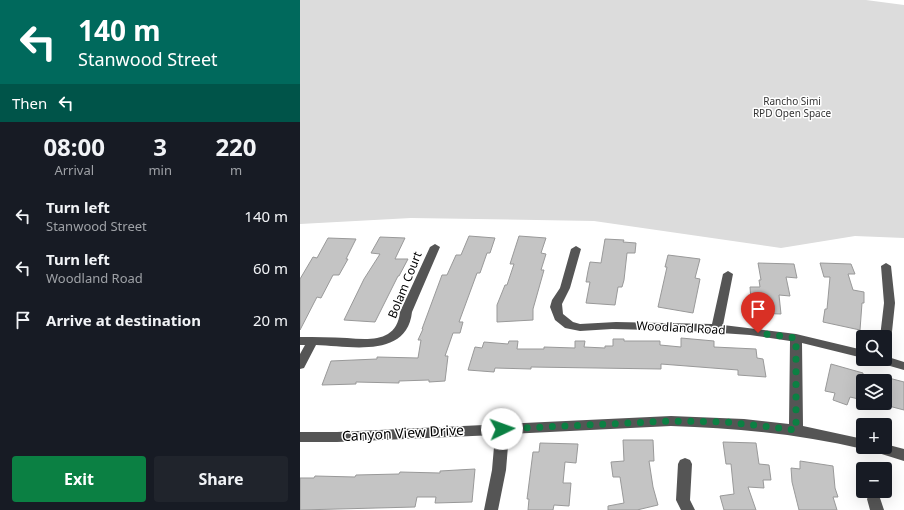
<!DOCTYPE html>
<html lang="en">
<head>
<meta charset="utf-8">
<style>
	body { margin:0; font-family:"Noto Sans",sans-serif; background:#20242c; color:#f1f3f6; height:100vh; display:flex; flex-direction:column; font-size:15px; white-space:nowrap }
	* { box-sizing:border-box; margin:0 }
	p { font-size:13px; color:#9ea1a6 }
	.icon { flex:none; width:22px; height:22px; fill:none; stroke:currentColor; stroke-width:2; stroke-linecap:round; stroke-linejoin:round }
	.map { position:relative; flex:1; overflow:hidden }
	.details { display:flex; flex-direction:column; background:#171b24; width:300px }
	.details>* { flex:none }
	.hud { background:#00695c; color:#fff; overflow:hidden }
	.controls { position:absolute; left:556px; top:330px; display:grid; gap:8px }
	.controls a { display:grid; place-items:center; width:36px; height:36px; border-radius:4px; background:#171b24; box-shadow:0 4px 16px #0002; font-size:20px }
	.pin { position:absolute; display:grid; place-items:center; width:34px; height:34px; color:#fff; margin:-41px -17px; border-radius:50% 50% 50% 0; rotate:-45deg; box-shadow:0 0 4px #0007 }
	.pin .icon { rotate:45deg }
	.me { position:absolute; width:44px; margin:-22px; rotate:87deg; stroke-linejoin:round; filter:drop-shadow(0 0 3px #0008) }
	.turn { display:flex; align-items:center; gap:14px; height:84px; padding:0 12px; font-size:18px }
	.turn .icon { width:52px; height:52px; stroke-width:2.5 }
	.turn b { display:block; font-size:28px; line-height:34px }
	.then { display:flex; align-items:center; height:38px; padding:0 12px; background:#0003; gap:8px; font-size:15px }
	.eta { display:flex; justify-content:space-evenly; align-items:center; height:68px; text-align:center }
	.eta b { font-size:24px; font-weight:700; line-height:28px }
	.primary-button { display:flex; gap:8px; margin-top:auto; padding:8px 12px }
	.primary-button a { flex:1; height:46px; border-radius:4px; background:#0b8043; color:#fff; font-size:16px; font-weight:700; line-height:46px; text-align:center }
	.primary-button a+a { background:#20242c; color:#f1f3f6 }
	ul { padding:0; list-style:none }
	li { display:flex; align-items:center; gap:12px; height:52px; padding:0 12px }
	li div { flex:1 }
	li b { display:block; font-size:15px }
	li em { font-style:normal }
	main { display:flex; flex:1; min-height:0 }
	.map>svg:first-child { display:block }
	.green { fill:#dcdcdc }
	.building { fill:#c4c4c4; stroke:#999 }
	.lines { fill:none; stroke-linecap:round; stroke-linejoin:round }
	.minor { fill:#555; fill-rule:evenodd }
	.route { stroke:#0b8043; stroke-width:7; stroke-dasharray:0 12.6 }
	.labels { text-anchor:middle; stroke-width:3; stroke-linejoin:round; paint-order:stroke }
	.far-park-label { font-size:10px; fill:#333; stroke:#fff }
	.street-label { font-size:12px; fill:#000; stroke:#fff }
	.near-street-label { font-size:14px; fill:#000; stroke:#fff }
</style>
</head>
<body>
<main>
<section class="details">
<div class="hud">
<div class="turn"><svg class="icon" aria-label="left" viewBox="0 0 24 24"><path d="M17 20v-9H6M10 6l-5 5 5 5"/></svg><div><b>140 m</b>Stanwood Street</div></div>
<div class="then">Then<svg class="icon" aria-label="left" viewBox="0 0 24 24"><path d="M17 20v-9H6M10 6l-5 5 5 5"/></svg></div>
</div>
<div class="eta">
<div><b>08:00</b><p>Arrival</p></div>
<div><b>3</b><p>min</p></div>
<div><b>220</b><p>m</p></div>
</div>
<ul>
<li><svg class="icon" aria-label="left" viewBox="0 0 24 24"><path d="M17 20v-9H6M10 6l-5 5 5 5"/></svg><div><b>Turn left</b><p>Stanwood Street</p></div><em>140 m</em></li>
<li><svg class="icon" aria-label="left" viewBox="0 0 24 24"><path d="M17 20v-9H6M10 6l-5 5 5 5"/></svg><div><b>Turn left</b><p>Woodland Road</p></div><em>60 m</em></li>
<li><svg class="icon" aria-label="arrive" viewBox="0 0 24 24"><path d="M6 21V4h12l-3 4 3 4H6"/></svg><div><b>Arrive at destination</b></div><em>20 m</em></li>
</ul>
<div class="primary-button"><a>Exit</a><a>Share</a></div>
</section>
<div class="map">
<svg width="604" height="510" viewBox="0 0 604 510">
	<rect width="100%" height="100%" fill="#fff"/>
	<!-- green -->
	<path class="green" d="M0,0h566l38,5v233l-49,-2 -74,12 -187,-27 -183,-3 -111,6z"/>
	<!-- building -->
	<g class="building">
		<path d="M169,236l26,2 -5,15h-3l-7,20h-3l-18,49h4l-3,11h-7l-8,23h3l-3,25 -16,1v-2l-30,1v2l-43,-1v2l-34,1 9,-24 46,-2v-2l41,1 3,-18h-3l5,-11h-1l20,-54h5l9,-20h5z"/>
		<path d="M219,236l27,2 -5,15 5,1 -5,16h3l-11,39v11l-36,2v-17l8,-20h2l7,-21h-4z"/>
		<path d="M80,237l25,1 -10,21h13l-9,17h-1l-23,46 -31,-2 20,-41 16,-25 -9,-1z"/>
		<path d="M28,238l28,1 -10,20h2l-9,16h-6l-12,23 -4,-1 -17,33v-51l13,-22 4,1z"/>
		<path d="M305,239l19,1 -1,2 13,1 -1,10h-8l-3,27 -2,7h-4l-3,18 -29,-2 4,-21h-4l2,-11 2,-9 11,1z"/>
		<path d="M368,255l32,4 -5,19 5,1 -7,34 -35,-6 9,-40h-2z"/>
		<path d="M458,263l36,1 3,14 -11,-1 4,19 -11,-1 2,19 -29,-1 -2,-26h10l-1,-7h2z"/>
		<path d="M520,263l31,1 4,10h-7l5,16 11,2v11h-2l-2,27 -37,-8 2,-13h2l3,-32h-6z"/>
		<path d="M381,338l33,3v6l42,2 1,9 6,1 3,18 -28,-2v-5l-77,-6v5l-130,-2v2l-36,-1 -1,4 -26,-2 7,-23 7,1 2,-6 24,2 1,-3h9l-1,8h27v-2l31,1v-7h10l-1,6 21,1v-2h8v-7h11v2h36v4l21,2z"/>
		<path d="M531,364l32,9v27l-13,-3 -3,8 -14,-5 2,-7 -10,-2z"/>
		<path d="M585,377l19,5v28l-19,-5z"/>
		<path d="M323,440h30l1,21h-5l4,26 5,18 -21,5h-29v-4l16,-3 -4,-26h-7l-2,-15 13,-1z"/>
		<path d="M423,442l33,1 3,21 10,1 2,15h-8l1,8 -16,-1 8,23h-32l-4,-14 14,-2 -3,-30h-5z"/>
		<path d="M240,443l38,1 -2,19 -11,-1 -2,21h8l-2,23 -15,-1 -1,5h-25l1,-11h-2l6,-47h6z"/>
		<path d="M500,461l33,5 2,22 3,9h-5l4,13h-38l-7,-28 -1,-14 9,1z"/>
		<path d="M175,469l-3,33 -37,1 1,-6h-19l-2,10 -115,3v-32h14l1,-2 40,1 1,-2 43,-1 1,-2 40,1v-2z"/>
	</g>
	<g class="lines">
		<!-- minor -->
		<g class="minor">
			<path d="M135,244l5,3 -28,65c-5,47 -63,34 -96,33l-12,23 -4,1v-15l5,-9h-5v-8c16,0 31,0 47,1 23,2 50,4 53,-26l30,-65z"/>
			<path d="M276,246l5,3 -11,39 -8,16 1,10 10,8 7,2 36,-2 96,2 11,-50 5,-3 5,3 -10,51 73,9 67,16v8l-61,-15 1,83 60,13v8l5,1 -5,1c-63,-15 -127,-21 -192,-23l-162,8 -3,36 -8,40h-14l8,-40 3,-35 -158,7h-37v-10h37l334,-16 73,3 45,5 1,-83 -40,-6 -58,-4 -80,-2 -32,2 -15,-3 -10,-8 -5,-13 2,-7 8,-12 11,-39z"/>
			<path d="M586,263l5,3 4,37 -4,38 -2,3 -4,1v-8h-5l4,-34 -3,-37z"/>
			<path d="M585,356l19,6v8l-28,-8 -2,-3h11z"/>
			<path d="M585,444l19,5v12l-32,-10 -2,-4h15z"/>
			<path d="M385,458l5,2 2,4 -2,36 5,10h-14l-5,-10 2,-36 2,-4z"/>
			<path d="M574,493l5,2 5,15h-14l-3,-11 2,-4z"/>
		</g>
	</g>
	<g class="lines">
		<!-- route -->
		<path class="route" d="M202,429l169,-8 56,1 69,8v-92l-38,-5"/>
	</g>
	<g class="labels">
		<!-- far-park labels -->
		<g class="far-park-label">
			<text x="492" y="105">Rancho Simi<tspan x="492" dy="12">RPD Open Space</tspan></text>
		</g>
		<!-- street labels -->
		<g class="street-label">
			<text transform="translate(105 285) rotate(-68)" y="4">Bolam Court</text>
			<text transform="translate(381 328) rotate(3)" y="4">Woodland Road</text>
		</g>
		<!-- near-street labels -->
		<g class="near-street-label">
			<text transform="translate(103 433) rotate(-3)" y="5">Canyon View Drive</text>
		</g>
	</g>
</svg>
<div class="controls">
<a><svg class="icon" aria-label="search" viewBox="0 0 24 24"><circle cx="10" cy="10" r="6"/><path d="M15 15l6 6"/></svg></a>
<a><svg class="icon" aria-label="layers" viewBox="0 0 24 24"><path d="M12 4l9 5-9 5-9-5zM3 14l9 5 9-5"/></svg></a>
<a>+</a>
<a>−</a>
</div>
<div class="pin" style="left:458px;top:333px;background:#d93025"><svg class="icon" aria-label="arrive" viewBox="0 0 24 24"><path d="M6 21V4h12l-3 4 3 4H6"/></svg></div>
<svg class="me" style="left:202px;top:429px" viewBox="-20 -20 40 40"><circle r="19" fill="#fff"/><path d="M0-13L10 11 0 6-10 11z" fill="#0b8043"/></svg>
</div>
</main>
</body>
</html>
